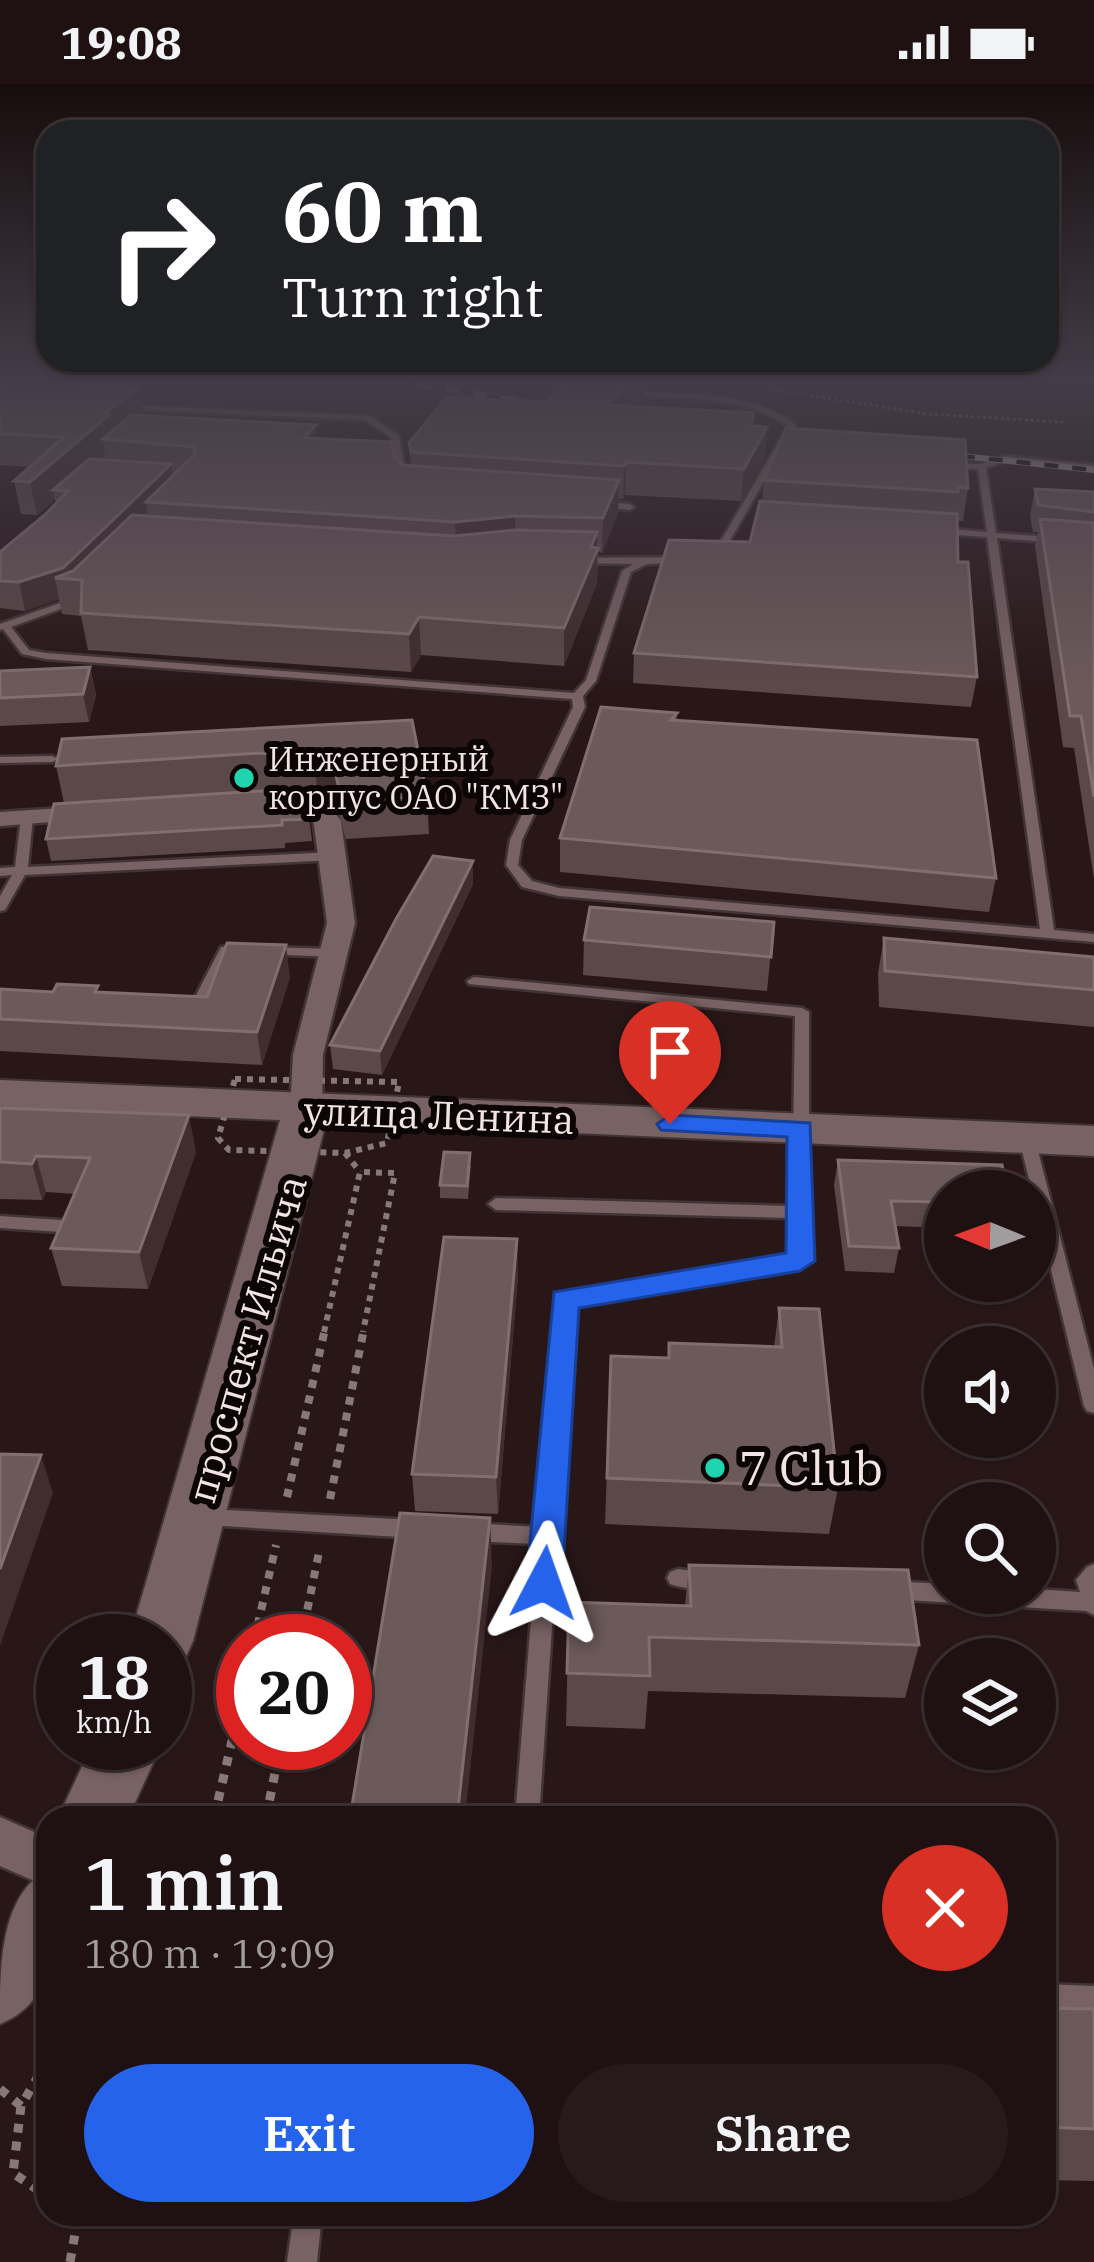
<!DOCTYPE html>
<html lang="en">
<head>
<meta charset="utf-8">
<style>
	body { margin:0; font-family:"IBM Plex Serif",serif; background:#271a1b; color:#f1f3f6; height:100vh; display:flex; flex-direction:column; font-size:45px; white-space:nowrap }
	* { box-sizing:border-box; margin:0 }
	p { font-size:39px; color:#a19d9f }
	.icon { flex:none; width:66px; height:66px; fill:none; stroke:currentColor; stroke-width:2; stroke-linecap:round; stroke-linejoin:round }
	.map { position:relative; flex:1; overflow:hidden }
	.drawer { position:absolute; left:36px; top:1722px; width:1020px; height:420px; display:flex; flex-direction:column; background:#1f1112; border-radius:36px; box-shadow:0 3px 9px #0004,0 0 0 3px #3c3132 }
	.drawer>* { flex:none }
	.banner { position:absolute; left:36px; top:36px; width:1023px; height:252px; border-radius:36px; box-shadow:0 3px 9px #0004,0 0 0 3px #3c3132; background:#202124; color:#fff; overflow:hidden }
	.needle { width:78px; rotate:271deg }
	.controls { position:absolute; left:924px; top:1086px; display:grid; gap:24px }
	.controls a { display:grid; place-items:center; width:132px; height:132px; border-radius:50%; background:#1f1112; box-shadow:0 3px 9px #0004,0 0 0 3px #3c3132; font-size:60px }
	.speed { position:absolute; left:36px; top:1530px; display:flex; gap:24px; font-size:60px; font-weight:700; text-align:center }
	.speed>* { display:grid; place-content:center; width:156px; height:156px; border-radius:50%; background:#1f1112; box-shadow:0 3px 9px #0004,0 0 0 3px #3c3132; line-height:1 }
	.speed small { font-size:30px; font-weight:400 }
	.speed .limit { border:18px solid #d22; background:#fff; color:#111 }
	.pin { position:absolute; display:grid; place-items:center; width:102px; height:102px; color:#fff; margin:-123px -51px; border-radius:50% 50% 50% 0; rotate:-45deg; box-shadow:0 0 12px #0007 }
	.pin .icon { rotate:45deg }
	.me { position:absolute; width:132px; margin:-66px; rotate:4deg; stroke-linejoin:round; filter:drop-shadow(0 0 9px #0008) }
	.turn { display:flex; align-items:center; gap:42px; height:252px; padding:0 48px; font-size:54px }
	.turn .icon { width:156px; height:156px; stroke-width:2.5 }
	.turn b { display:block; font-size:84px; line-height:102px }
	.round { display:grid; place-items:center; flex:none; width:126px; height:126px; border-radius:63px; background:#271a1b }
	.summary { display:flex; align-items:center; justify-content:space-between; height:204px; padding:0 48px }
	h1 { font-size:72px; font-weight:600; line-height:90px }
	.action { display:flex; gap:24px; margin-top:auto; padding:24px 48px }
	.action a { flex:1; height:138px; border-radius:72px; background:#2563eb; color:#fff; font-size:48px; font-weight:600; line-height:138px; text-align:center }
	.action a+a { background:#271a1b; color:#f1f3f6 }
	.status { display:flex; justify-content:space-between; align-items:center; height:84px; padding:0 60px; background:#1f1112; direction:ltr }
	.status svg { height:33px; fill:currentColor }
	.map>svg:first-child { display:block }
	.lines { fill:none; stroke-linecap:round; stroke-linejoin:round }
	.lane-casing { stroke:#423436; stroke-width:5 }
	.street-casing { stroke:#423436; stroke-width:5 }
	.secondary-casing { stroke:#423436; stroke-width:4 }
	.path-far3 { stroke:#897879; stroke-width:3; stroke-dasharray:3 3; stroke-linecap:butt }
	.path-far2 { stroke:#897879; stroke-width:6; stroke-dasharray:6 6; stroke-linecap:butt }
	.path-far1 { stroke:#897879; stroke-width:8; stroke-dasharray:8 8; stroke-linecap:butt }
	.path { stroke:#897879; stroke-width:9; stroke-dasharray:9 9; stroke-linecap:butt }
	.lane { fill:#796263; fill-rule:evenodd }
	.street { fill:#796263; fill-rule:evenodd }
	.secondary { fill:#796263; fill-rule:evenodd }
	.rail-casing { stroke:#a59596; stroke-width:6 }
	.rail { stroke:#0c0506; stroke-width:4.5; stroke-dasharray:14; stroke-linecap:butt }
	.wall { fill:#5b4849 }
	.shaded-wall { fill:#402d2e }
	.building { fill:#6c595a; stroke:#816e6f; stroke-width:3 }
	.route { fill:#2563eb; stroke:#184099; stroke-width:3 }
	.poi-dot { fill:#1fd5b0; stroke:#0c0506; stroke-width:4.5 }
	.labels { text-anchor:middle; stroke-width:12; stroke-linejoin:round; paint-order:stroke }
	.far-poi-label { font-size:33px; fill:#f2e4e5; stroke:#0c0506; text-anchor:start }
	.street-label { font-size:39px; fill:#f2e4e5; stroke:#0c0506 }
	.near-poi-label { font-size:48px; fill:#f2e4e5; stroke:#0c0506; text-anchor:start }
</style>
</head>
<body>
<div class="status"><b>19:08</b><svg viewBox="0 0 49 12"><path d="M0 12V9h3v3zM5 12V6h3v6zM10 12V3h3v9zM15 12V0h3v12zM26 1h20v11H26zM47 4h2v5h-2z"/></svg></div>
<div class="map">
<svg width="1094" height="2178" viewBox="0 0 1094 2178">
	<rect width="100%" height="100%" fill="#291718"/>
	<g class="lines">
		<!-- lane casing -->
		<g class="lane-casing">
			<g id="lane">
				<path d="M532,298h25l33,6 -4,2z"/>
				<path d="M623,306c55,5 127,-1 173,35l-76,133 -8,-2 76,-130c-48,-33 -113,-25 -168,-32z"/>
				<path d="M125,321l245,11 29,20 8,46 -4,3 -4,-3 -8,-45 -26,-17 -243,-11z"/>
				<path d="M1005,372l89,9v4l-88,-8 -20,7 10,65 98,7v6l-97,-8 57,392 40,4v8l-535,-46 -37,-9 -16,-22 4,-25 63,-133 -1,-8 -526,-40 -24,-5 -19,-25 -3,1v-6l77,-27 3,1v4l-69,25 18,23 17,3 528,40 12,-13 36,-109 11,-7 -53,-1 -3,-1v-4l111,-1v4l-3,1 -38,2 -16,8 -35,109 -13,15 2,11 -63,133 -4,25 14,16 27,7 481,41 -53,-392 -48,-3 -4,-3 4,-3 48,4 -9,-63 -31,-2 -3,-4 37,1z"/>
				<path d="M596,417l34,3 4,3 -4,3 -37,-4v-4z"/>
				<path d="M0,673l52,-1 6,3 -6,3 -52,1z"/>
				<path d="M359,711l6,4 -2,3 -53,9 -6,-4 6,-4z"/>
				<path d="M27,729l6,4 -5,50 306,-15 6,4 -6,4 -309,15 -20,35 -5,1v-15l12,-21 -12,1v-8l15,-1 6,-50z"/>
				<path d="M234,862l7,4 -10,4 -30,58h-18l-2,-3 10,-4 30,-58z"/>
				<path d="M266,863l71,2 7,4 -7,4 -76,-3v-6z"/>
				<path d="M474,893l328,31 7,4v249l-3,4 -232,39 -35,514h-24l22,-274 -67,-3 -7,-3 -3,-6 3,-6 7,-3 68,4 18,-228 3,-5 6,-1 226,-37 1,-38 -296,-8 -8,-6 8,-6 296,8 3,-190 -326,-32 -2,-3z"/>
				<path d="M1027,1050l8,5 59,230v44l-7,-2 -3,-5 -49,-202v-13h-3l-13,-52z"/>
				<path d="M0,1132l61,4 9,6 -9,6 -61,-4z"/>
				<path d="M207,1425l208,11 7,3 3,6 -3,6 -7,3 -208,-13 -7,-2 -3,-6 3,-6z"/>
				<path d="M1094,1480v51l-8,-4 -196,-12 -8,-3 -3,-6 3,-6 8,-3 55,3v9h90v-4l45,3 -4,-12 11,-13z"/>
				<path d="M678,1485l39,5 3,6 -3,6c-14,5 -33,3 -47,-2l-3,-6 3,-6z"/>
				<path d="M1044,1900l50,2v26l-50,-2z"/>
				<path d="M294,2130h28l-5,48h-30z"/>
			</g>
		</g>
		<!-- street casing -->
		<g class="street-casing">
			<g id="street">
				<path d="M265,711h24l42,13 10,13 14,102 -32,132 -1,55 -16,10 -16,-10 3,-55 34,-132 -14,-105 -57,-11 -3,-5z"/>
				<path d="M94,722l9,2v10l-103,8v-14z"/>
				<path d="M0,1733l48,21v49l-48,-21z"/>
			</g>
		</g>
		<!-- secondary casing -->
		<g class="secondary-casing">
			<g id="secondary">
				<path d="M0,996l1094,46v30l-768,-34 -133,519 -9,20 -19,7v-27h-36l151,-521 -280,-12z"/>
				<path d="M93,1659h69l-34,75h-70z"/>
				<path d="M48,1785c0,61 18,128 -48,155 0,-60 0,-127 48,-155z"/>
			</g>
		</g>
		<!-- path-far3 -->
		<path class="path-far3" d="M763,304l165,26 135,8"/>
		<!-- path-far2 -->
		<g class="path-far2">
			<path d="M235,995l164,3 -12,61 -42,10 -116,-3 -11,-12z"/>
			<path d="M345,1069l15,19"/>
			<path d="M324,1248l36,-160 35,1 -32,159"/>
		</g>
		<!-- path-far1 -->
		<g class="path-far1">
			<path d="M287,1413l38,-168"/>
			<path d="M330,1415l34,-170"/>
			<path d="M254,1557l22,-96"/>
			<path d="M301,1557l19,-94"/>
			<path d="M231,1660l12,-53"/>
		</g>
		<!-- path -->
		<g class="path">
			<path d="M214,1734l18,-77"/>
			<path d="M266,1734l15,-75"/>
			<path d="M48,1975l-27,47 -8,67 35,24"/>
			<path d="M0,2005l21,17"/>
			<path d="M70,2178l8,-45 -5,-3"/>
		</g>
		<!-- lane -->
		<use href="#lane" class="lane"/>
		<!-- street -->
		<use href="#street" class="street"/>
		<!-- secondary -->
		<use href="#secondary" class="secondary"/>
		<!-- rail casing -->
		<g class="rail-casing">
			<g id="rail">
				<path d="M404,298l148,24"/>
				<path d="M933,369l161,17"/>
			</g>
		</g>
		<!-- rail -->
		<use href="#rail" class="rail"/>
	</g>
	<!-- wall -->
	<g class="wall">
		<path d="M0,298l139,5 5,29 173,22 78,20 8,7h8l-2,-22 136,-41 98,-1 -6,6 130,20 -2,31 -24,43 -116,-6 -2,4h-5v15l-16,39 -4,-1 -1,31 -33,83 -143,-11 -10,17 -323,-22 -7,-34 -19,-2 -3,-15 -34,12 -25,-3v-56l56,-48 -1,-5 -18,16 -16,-1 -7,-33 17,-14 -31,-2z"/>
		<path d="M764,396l204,8 -5,33h-6l1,41 19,115 -6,30 -338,-24 1,-30 116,-111 12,-41z"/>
		<path d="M1035,405l59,3v387l-20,-131 -11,-1 -28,-201 3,-14h-5l-3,-17z"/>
		<path d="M90,583l6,28 -7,27 -89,4v-55z"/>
		<path d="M677,629v7l319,158 -7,34 -429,-40v-34z"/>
		<path d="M412,636l15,76 2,38 -83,5 -8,-28 -1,-17 -19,3 -23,-3 12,7 5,40 -27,2v5l-234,13 -5,-22 234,-47 -16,-2 -200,13 -8,-37z"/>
		<path d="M473,800l-91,191 -49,-6 -3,-24z"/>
		<path d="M774,838l-7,69 -184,-16 1,-35z"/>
		<path d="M884,854l210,19v70l-215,-20 -1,-34z"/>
		<path d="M290,893l-28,88 -262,-14v-62l207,8z"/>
		<path d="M0,1024l196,44 -48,137 -86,-3 -11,-38 24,-54 -29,-2 -4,8 -42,-1z"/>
		<path d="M838,1076l107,31v37l-50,-2 4,22 -5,25 -49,-2 -11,-86z"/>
		<path d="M471,1081l-3,34 -28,-1v-13z"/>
		<path d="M518,1192l-20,238 -83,-3 -3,-37z"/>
		<path d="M779,1224l59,180 -9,46 -224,-10 6,-168 57,2 106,-11z"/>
		<path d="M689,1481l230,80 -14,53 -257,-7 -3,38 -79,-3 3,-124 116,4z"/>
		<path d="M1044,1924l50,1v172l-50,-1z"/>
	</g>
	<!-- shaded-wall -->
	<g class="shaded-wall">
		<path d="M632,298h12l-1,19 -39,34 1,-30z"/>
		<path d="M139,303l5,30 -41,22 2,15 -41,37 -11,-1 2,9 -18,16 -7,-33 74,-68z"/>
		<path d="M316,341l3,32 -15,-19z"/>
		<path d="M767,343l-2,31 -24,43 3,-32z"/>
		<path d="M626,378l-1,33 -2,4 1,-33z"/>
		<path d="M171,380l4,25 -29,13 2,14 -66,64 -27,-2 4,21 -34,12 -6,-29z"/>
		<path d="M619,396l-1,34 -16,39 1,-35z"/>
		<path d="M515,432v34l-59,6 -1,-34z"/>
		<path d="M597,448v51l-33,83v-38z"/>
		<path d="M419,533l2,38 -10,17 -2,-38z"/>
		<path d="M90,583l6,28 -7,27 -6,-28z"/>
		<path d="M394,664l2,37 -61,-12 2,21 -19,3 -4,-37z"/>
		<path d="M473,777v23l-91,191 -2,-24z"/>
		<path d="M286,861l4,32 -28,88 -5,-33z"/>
		<path d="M189,1031l7,37 -48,137 -9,-37z"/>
		<path d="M36,1072l10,36 -4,8 -10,-36z"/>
		<path d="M517,1155l1,37 -20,238 -2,-37z"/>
		<path d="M41,1371l12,38 -53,153v-77z"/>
		<path d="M490,1434l2,48 -27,252h-8z"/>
	</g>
	<!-- building -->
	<g class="building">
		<path d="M0,298h57l82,5 -35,27 5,1 -79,67 -16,-1 50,-44 -64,-3z"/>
		<path d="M571,298h61l-27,23 149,8 -3,13 16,1 -23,42 -118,-7 -2,4 -213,-14 -2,-9 38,-46 98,5z"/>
		<path d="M131,331l185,10 -12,13 87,4 4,16 8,7 216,15 -16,38 -88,-2 -60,6 -309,-20 49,-48 -1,-7 -91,-8z"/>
		<path d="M786,344l179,12 3,48 -10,-1v5l-194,-12z"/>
		<path d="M89,375l82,5 -108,104 -44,14 -19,-1v-29l46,-38 22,-23 -15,-1z"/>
		<path d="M1035,405l59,3v20l-56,-7z"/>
		<path d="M760,417l197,13 1,48h10l9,115 -343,-24 35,-113 81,2z"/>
		<path d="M132,431l322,21 61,-6 82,2 -6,15 7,1 -34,80 -145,-11 -10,17 -328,-21 1,-33 -27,-2 18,-7z"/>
		<path d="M1040,435l54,4v274l-13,-81h-11z"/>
		<path d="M90,583l-7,27 -83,4v-27z"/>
		<path d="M601,623l76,6 -6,7 306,20 19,138 -436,-40z"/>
		<path d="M412,636l15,76 -84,5 -8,-28 62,-10 4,-10 -7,-5 -80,12 -55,-7 -203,13 6,-27z"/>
		<path d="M261,707l32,2 14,8 3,18 -28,1v5l-236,14 8,-35z"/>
		<path d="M433,772l40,5 -93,190 -50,-6 66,-126z"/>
		<path d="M590,823l184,15 -3,35 -187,-17z"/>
		<path d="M884,854l210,19v33l-209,-19z"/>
		<path d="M227,859l59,2 -29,87 -257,-13v-30l53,3 4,-8 41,2 -3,6 112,5z"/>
		<path d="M0,1024l189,7 -50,137 -88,-4 39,-90 -54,-2 -4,8 -32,-2z"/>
		<path d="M444,1068l26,1 -3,33 -27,-1z"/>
		<path d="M838,1076l164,5 6,26h-63v11l-54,-1 8,47 -50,-2z"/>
		<path d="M444,1153l73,2 -21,238 -84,-3z"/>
		<path d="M779,1224l40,1 19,179 -231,-10 4,-122 58,2v-15l113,4z"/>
		<path d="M0,1370l41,1 -41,114z"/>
		<path d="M400,1429l90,5 -33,300h-107z"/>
		<path d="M689,1481l219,5 11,75 -270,-8 1,39 -83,-3 2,-71 122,4z"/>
		<path d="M1044,1924l50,1v120l-50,-2z"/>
	</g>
	<!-- sky -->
	<linearGradient id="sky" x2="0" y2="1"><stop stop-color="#170d0d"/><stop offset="0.49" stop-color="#433c48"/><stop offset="1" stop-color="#433c48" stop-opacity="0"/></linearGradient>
	<rect width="1094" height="603" fill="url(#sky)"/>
	<!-- route -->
	<path class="route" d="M670,1031l140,8 5,138 -15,10 -221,37 -17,275 -6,11 -12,4 -13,-4 -5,-11 28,-291 232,-39 1,-116 -126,-7 -4,-6z"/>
	<!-- markers -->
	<g class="poi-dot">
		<circle cx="244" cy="694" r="12"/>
		<circle cx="715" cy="1384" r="12"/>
	</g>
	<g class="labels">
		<!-- far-poi labels -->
		<g class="far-poi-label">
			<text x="268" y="687">Инженерный<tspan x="268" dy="38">корпус ОАО "КМЗ"</tspan></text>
		</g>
		<!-- street labels -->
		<g class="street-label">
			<text transform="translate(439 1031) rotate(2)" y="14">улица Ленина</text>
			<text transform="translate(247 1255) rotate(-74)" y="14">проспект Ильича</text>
		</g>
		<!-- near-poi labels -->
		<g class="near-poi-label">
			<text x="739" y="1401">7 Club</text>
		</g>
	</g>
</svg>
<div class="controls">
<a><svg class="needle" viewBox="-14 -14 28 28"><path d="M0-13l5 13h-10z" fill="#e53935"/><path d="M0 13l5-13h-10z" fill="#a19d9f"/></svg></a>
<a><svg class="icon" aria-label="sound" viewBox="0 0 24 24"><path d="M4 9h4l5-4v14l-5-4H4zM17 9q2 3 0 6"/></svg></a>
<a><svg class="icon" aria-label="search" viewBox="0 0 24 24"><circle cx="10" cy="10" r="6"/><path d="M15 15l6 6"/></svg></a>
<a><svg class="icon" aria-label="layers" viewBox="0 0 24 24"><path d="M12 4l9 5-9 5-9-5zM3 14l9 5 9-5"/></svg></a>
</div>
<div class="speed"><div>18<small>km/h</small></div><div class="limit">20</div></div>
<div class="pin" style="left:670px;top:1040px;background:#d93025"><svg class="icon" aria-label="arrive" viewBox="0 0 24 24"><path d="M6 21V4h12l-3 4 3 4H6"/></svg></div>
<svg class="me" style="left:544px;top:1499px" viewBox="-20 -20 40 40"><path d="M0-17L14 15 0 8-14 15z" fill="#2563eb" stroke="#fff" stroke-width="4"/></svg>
<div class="banner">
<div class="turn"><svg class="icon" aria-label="right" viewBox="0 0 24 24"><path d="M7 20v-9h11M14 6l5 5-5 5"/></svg><div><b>60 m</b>Turn right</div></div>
</div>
<section class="drawer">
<div class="summary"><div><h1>1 min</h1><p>180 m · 19:09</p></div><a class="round" style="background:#d93025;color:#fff"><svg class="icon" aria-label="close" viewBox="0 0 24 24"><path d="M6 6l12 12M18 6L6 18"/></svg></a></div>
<div class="action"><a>Exit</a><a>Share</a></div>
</section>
</div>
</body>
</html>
